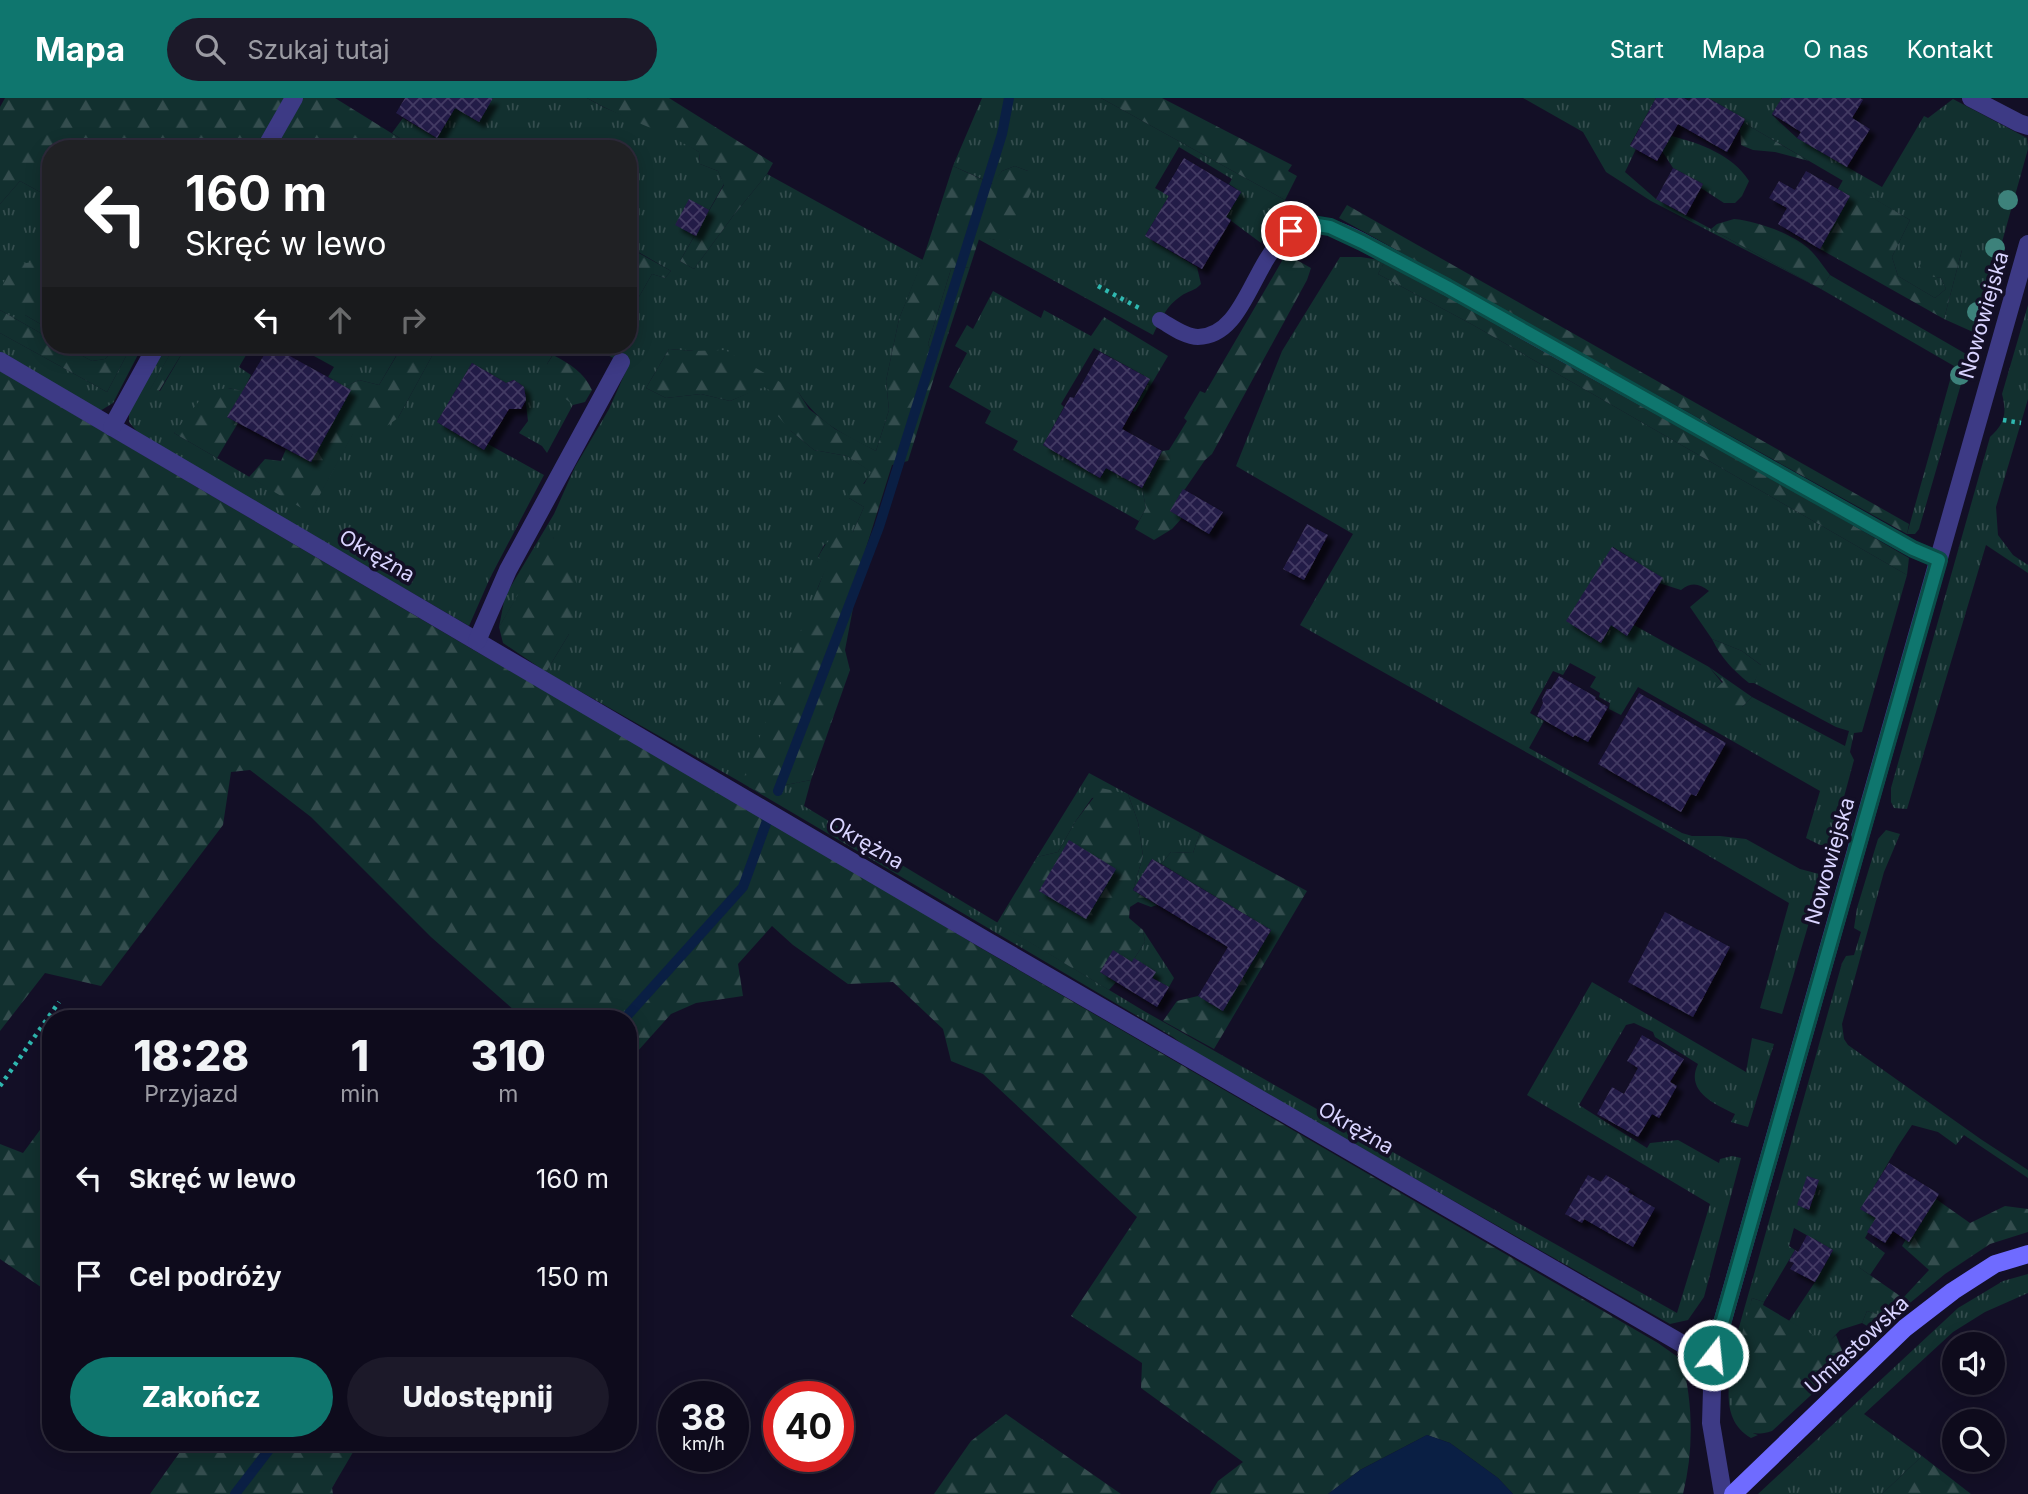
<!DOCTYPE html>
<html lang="pl">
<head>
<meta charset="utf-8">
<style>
	body { margin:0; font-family:Inter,sans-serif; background:#1c1929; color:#f1f3f6; height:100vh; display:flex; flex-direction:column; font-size:26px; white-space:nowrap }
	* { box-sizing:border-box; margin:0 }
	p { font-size:23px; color:#9b9ba3 }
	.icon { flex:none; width:38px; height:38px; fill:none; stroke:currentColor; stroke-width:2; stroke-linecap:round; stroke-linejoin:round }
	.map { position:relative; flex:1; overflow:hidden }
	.side { position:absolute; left:42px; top:912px; width:595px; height:441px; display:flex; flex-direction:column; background:#0e0b1c; border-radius:28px; box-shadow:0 4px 18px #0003,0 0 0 2px #2e2b3b }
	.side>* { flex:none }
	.hud { position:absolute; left:42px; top:42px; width:595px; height:214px; border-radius:28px; box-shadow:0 4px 18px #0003,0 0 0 2px #2e2b3b; background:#202124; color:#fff; overflow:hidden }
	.buttons { position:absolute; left:1942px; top:1234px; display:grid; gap:14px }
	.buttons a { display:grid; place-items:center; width:63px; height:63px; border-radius:50%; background:#0e0b1c; box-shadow:0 4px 18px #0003,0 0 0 2px #2e2b3b; font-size:35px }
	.speed { position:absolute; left:658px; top:1283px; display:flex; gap:14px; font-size:35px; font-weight:700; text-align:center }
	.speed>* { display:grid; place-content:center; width:91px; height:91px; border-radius:50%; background:#0e0b1c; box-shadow:0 4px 18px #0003,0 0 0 2px #2e2b3b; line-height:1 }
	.speed small { font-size:18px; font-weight:400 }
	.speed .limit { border:10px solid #d22; background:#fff; color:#111 }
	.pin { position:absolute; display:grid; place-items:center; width:60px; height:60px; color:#fff; margin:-30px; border:4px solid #fff; border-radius:50%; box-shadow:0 2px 7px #0007 }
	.me { position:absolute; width:77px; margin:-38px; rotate:16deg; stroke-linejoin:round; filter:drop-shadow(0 0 5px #0008) }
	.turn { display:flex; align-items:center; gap:24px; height:147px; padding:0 28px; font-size:32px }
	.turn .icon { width:91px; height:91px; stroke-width:2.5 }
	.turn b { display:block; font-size:49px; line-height:60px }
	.lanes { display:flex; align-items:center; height:66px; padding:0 28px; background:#0003; justify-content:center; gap:35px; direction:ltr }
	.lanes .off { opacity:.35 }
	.eta { display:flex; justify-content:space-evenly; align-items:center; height:119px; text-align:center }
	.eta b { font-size:42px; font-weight:800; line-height:49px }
	.primary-button { display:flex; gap:14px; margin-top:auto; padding:14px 28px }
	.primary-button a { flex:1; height:80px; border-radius:42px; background:#0f766e; color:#fff; font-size:28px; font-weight:800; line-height:80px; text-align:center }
	.primary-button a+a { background:#1c1929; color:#f1f3f6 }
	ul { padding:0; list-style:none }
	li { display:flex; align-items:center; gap:21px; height:98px; padding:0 28px }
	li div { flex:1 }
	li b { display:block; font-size:26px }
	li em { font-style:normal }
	header { display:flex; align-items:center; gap:42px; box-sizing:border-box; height:98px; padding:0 35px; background:#0f766e; color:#fff }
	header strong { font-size:33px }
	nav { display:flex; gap:38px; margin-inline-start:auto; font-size:24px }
	.search { width:490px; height:63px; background:#1c1929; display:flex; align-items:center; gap:18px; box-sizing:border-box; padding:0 24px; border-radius:38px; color:#9b9ba3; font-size:26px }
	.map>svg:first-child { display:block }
	.grass { fill:url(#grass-tufts); fill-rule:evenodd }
	.forest { fill:url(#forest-firs) }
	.water { fill:#0a1f44 }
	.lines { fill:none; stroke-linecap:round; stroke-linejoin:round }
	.stream { stroke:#0a1f44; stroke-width:10 }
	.building { fill:url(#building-cross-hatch); filter:url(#shadow) }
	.path { stroke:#2fb8b0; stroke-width:4.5; stroke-dasharray:3.5 5; stroke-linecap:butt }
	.service { stroke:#3d3a85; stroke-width:16 }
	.minor { stroke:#3d3a85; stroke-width:18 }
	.tertiary { stroke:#3d3a85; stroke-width:18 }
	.secondary { stroke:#6f6bff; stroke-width:18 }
	.tree { fill:#3d827b }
	.route-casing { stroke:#0a4d48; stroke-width:18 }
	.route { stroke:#0f766e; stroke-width:12 }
	.labels { text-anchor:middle; stroke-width:7; stroke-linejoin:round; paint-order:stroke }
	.street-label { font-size:21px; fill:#d9d4ff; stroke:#130f26 }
</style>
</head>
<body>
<header>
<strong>Mapa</strong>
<div class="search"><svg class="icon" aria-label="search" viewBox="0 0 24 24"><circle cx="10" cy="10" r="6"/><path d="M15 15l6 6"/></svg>Szukaj tutaj</div>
<nav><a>Start</a><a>Mapa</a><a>O nas</a><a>Kontakt</a></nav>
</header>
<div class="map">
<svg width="2028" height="1396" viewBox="0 0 2028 1396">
	<defs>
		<pattern id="grass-tufts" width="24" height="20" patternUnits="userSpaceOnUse" patternTransform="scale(1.75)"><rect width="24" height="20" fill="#12302f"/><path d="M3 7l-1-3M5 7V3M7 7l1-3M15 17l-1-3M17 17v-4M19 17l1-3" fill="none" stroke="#344d4e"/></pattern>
		<pattern id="forest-firs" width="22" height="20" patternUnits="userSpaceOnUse" patternTransform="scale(1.75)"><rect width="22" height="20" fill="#12302f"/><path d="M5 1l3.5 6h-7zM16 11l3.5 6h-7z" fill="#344d4e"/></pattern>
		<pattern id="building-cross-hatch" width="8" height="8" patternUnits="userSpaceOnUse" patternTransform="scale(1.75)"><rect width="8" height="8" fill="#241b47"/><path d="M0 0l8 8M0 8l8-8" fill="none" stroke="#433b63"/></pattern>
		<filter id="shadow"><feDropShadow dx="6" dy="6" stdDeviation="2" flood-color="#0009"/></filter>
	</defs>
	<rect width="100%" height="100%" fill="#130f26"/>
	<!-- grass -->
	<g class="grass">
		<path d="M493,0h94l16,9 72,30 24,15 1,12 18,7 6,13 -44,77 14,8 39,-53 34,-42 156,86 -24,59 -13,62 3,29 -13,41c-31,-16 -58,-28 -77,-58l-105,-42 -25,-2 -23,39 20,10 35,-4 29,7 34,-15 17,10 10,35 23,19 33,6 25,16 -9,12 -14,14 15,9 -11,25 -29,13 -6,12 11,5 -11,25 -43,200 36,-7 -7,26 340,205 533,302 33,-109 -183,-109 65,-113 154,90 6,-34 22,6 -26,83 -17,-5 4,-8c-21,-10 -50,-23 -37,-50l-43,-27 -2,-5 -19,-9 -8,2 -47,80 68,43 3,-5 28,-3 41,23 1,-4 12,-3 9,2 -37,139 -16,23 -18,4 -476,-271 -21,-16 -436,-257 -191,-108 23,-38 -16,-97 -54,90 6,-31 49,-82 21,-47 34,-58 17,-38 -2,-8 -38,-18h42v-29l24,-42 13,4 6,-7 -43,-25v-97h-211l-25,-16 11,-15 34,20 18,-30z"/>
		<path d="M982,0h119l184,102 -24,43 -35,-26 15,-25 -12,-8 3,-5 -53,-32 -24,41 14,8 -24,40 52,31 4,17c-6,7 -13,7 -20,12 -14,9 -21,24 -28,39l-175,-96 2,-4 15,5 32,-39 1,-30 -13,-5 -13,5 -9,13 -40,-18z"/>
		<path d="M1523,0h133l-26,47 6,4 -11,23 31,27 165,90 9,-14 136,79 2,6 -49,169 -4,5h-8l47,-168 -133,-77 -170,-88 -45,-29 -23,-40z"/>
		<path d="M1708,0h74l-10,17 25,23 85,49 42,-71 4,2 25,-19 74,39 1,11 -50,179 -5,4 -29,-13 18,-69 -45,18 4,6 20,4 5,11 -11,9 -37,-22 -6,-19 18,-37 -166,-97 1,-4z"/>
		<path d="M1671,38c29,7 62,19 78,45l-7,15 -7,7h-11l-23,-15 2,-4 -30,-16 -11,-17z"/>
		<path d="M20,83l31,17v65l-11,-3 -15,55 26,15v9l-51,-29v-106z"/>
		<path d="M1340,159h21l24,4 -7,13 95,51 434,250 -45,157 -8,1 -4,19 4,8 -23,85h-11l-14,-7 14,-47 -182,-104 -17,28 -12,-6 1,-6 -11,-6 1,-4 -10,-6 6,-10 -26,-14 -7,12 -10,-4 -23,42 14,8 -15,27 153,85 10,3h28l26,3 54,30 23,6 -41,139 -22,-6 29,-105c-161,-96 -326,-185 -489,-278l53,-91 -117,-68 46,-115zM1613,449l49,31 -3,5 22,7c10,-8 18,-7 28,1l-19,16 22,32 30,12 19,14 -7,18 82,44 13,4 -4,15 -93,-49 -10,10 -33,-40 -75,-42 -7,10 -16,-10 -10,18z"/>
		<path d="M970,169l-32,98 -10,-21 23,-75z"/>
		<path d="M993,193l48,27 3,-8 47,26 13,-19 64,39 -33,56 -2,-1 17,-32 -56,-31 -33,56 3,3 -21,38 57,33 6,-10 36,20 4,20 -7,13 -126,-71 5,-9 -33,-18 6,-12 -42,-24 18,-34 -12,-7 12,-21 6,4z"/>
		<path d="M2028,207v94l-32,108 2,28 15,20 15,10v8l-42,-28 -79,264 -13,-1 -3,-6v-14l99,-351c15,-13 17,-24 12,-43z"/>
		<path d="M0,235l107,59 25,-47h11l-30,58 -13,8 -100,-59z"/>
		<path d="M62,247h57l-14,14 -13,2z"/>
		<path d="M165,247h10l-25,45 10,1 27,-46h65l-13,22 12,8 -8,16 -15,-3 -54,45 136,79 60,-110 28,16 40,-73h6l7,4 3,-4h102l2,1 -11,18 36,22 -36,67 -5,-7 -23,-13 9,-12 -4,-34 -10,-7 -8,3 -34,-20 -35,59 47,28 4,-6 56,31 -54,103 -21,48 -331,-193 -9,-11v-13z"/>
		<path d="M294,247h82l20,11 -17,29 -20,-5 -14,7 -17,-10 6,-10z"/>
		<path d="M1089,675l111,60 -7,20 -22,-1 -10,12 -9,-5 -19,31 10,-34 -5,-34 -10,-28 -36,4 -17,24 -17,30 -21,5z"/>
		<path d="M1886,732l14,4 -16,38 -42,152 2,15 4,6 134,95 46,30v8l-64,-43 -8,10 -18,-13 -26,-7 -14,21 -37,63 15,9 -11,20 20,15 -15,22 -13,-9 38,33 -12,17 -16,-5 -5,12 -22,7 -13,14 -38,-23 26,-39 18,-32 -39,-22 -5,18 6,4 -31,52 -12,-4c-4,19 -8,37 -12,55 -6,29 -19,70 18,82l-7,3c-32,-19 -21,-55 -19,-86l110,-389 4,-7 8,-1 7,-23 -7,-4 3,-20 21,-69z"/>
		<path d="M1143,832l31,48 -5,9 -17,-9 3,-7 -21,-12 11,-17z"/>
		<path d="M2028,1176v19l-43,19 -32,20 -89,82 58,42 -40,38h-124l200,-186 45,-27z"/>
	</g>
	<!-- forest -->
	<g class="forest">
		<path d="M5,0h330l82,51h-366v49l-31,-17 -20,23v-97z"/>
		<path d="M587,0h82l104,65 -6,11 -34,42 -39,53 -14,-8 44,-76 -6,-14 -18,-7 -1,-12c-36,-22 -76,-33 -112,-54z"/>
		<path d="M1101,0h61l130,67 -4,6 9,5 -12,24z"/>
		<path d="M1744,25l65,38 -34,-9 -22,-2 -12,-5 -1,-16z"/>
		<path d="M953,68l39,18 10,-13 13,-5 13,5 6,14 -7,16 3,2 2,13 -16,24h-21l-15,-4 -10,31 -19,2 -23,75 10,21 -30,96 -16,4 -30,96 -17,89 5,20 -39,110 -36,7 -9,9 -24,-14 86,-220 -10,-4c9,-19 15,-24 35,-26l11,-25 -15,-9 -5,-14 10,-8 10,8 7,-12 -24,-16 -33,-6 -23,-19 -15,-17 5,-17 -17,-10 -34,14 -29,-7 -35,4 -20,-10 23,-39 25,2 31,-1 74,43 10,16 26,20 41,22 13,-41 -3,-29 13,-62 25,-63z"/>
		<path d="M1843,82l67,40 -18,37 6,19 37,22 11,-9 -5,-11 -20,-3 -4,-6c13,-18 24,-20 45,-19l-18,69 -124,-70 30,-53 -12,-7z"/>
		<path d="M1347,107l562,319 -2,10 -568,-316z"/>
		<path d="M1734,121c22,2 57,14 74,29 8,7 15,18 22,27l-9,14 -110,-60 6,-5z"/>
		<path d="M628,149l43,24 -6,7 -13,-4 -24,42v-31l9,-15 -9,-5z"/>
		<path d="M1286,156l25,14 -4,12 -95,174 -7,6 -35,51 12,7 -10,11 -18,11 -19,-11 11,-21 -4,-20 20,-37 7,-1 18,-29 -3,-3 16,-27 5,2z"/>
		<path d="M40,162l11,3v17l-10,15 10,6v29l-26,-15 -23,-30 11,-19z"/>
		<path d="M1385,163l378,212 146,85 -2,17 -434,-250 -95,-51z"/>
		<path d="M0,212l51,29v6h11l30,16 13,-2 14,-14h13l-25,47 -107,-59z"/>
		<path d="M175,247h12l-28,46h-10z"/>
		<path d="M403,247h35l-40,73 -17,12 -28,4 -43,79 -61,-36 16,-18 16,2 5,-12 25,13 39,-71 -5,-4 14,-7 20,5z"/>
		<path d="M553,257c17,9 31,17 39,35l-7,12 -12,3 -12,-10v-14l-12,-10 -2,-7z"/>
		<path d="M0,273l477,281 291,166 206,126 684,399 24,17c11,44 12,89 1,134h-170l-15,-16 -48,-35 -23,-8 -67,35 -32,24h-118l8,-13 25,-19 -102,-74 1,-25 -71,-47 66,-99 -154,-143 -32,-13 -8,-32 -50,-47 -45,2 -55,-39 -21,-19 -34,38 5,32 -47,7 -25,11 -43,48v-44h-105l-92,-81 -120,-120 -61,-47 -19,2 -8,53 -122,161 -56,-13 -45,58z"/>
		<path d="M228,290l15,3 -16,26 11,6 -21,35 -43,-25 33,-42z"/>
		<path d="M552,438l17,27 11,30 -11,41 -23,38 -43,-29 -4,-16z"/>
		<path d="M1712,541l30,12 20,15 -8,17h-5c-16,-13 -28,-25 -37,-44z"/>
		<path d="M1709,569l43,30 -10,10 -17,2 -8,-8 -5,-9 11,-10z"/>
		<path d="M1101,690l27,6 10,28 5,34 -10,34 24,15 -6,2 -13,-5 -8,5 -1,11 14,12 2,12 -13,20 -19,-11 -13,21 16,10 -7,8 -112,-67 40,-66 21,-5 17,-30z"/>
		<path d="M1200,735l107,58 -93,158 -51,-28 14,-20 21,-5 25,14 48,-80 -110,-66 10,-12 22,1z"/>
		<path d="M51,1017v179l-51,-35v-115l23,9z"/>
		<path d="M1936,1101l34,24 35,-17 23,3v23l-38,12 -45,30 -69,57 -14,-8 5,-12 16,5 11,-17 -41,-29 4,-4 46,32 26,-28 -27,-24 4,-7 4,2z"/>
		<path d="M1752,1200l12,4 -1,3 64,38 9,-8 11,27 -75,69c-70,22 -28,-104 -20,-133z"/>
		<path d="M1006,1316l115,80h-187l37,-53z"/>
		<path d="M187,1344h172l-27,46 1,6h-183z"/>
		<path d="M1922,1358l49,38h-89z"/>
	</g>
	<!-- water -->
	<path class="water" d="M1427,1337l23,8 48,35 15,16h-185l32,-24z"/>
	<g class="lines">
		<!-- stream -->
		<g class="stream">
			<path d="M778,693l101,-264 123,-393 7,-36"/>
			<path d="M625,920l118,-131 25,-69"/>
			<path d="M235,1396l40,-52"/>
		</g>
	</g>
	<!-- building -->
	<g class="building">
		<path d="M405,0h88l-14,24 -24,-14 -18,30 -41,-25z"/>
		<path d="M1656,0h28l5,3 2,-3h17l37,21 -18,33 -49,-28 -21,37 -27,-15z"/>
		<path d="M1782,0h78l3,2 -11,18 18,11 -23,38 -50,-29 4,-6 -29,-18z"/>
		<path d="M1184,60l57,34 -15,25 5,3 -29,49 -57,-33 24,-40 -6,-3z"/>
		<path d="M1673,70l30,16 -17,31 -30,-16z"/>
		<path d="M1806,73l44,25 -30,53 -42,-25 9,-16 -18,-10 10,-17 16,9z"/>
		<path d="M689,101l20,11 -13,26 -21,-11z"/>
		<path d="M270,247l81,45 -40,72 -84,-45z"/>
		<path d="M1100,254l50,27 -28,50 40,22 -20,37 -36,-20 -6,10 -57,-33 27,-48 4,1z"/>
		<path d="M472,265l34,20 8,-3 10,7 2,13 -5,9h-12l-25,41 -47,-28z"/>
		<path d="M1183,391l40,23 -14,22 -39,-23z"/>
		<path d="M1307,426l21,11 -24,45 -21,-11z"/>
		<path d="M1612,449l51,31 -36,58 -16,-11 -10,18 -35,-22z"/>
		<path d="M1559,578l37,21 -1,2 13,8 -20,35 -13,-7 -2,2 -36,-21 6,-13 -1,-4 5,-10h4z"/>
		<path d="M1639,595l87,50 -30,53 -5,-2 -10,18 -83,-48z"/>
		<path d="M1069,742l47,29 -30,50 -47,-28z"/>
		<path d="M1152,761l119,71 -48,81 -25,-15 30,-49 -95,-57z"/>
		<path d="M1665,814l65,35 -37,70 -65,-35z"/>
		<path d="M1113,852l19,12 2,-4 22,14 -4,6 17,9 -12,20 -57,-35z"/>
		<path d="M1642,937l42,24 -14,23 7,4 -18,32 -7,-4 -14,23 -41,-23 15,-27 12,7 14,-26 -11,-7z"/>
		<path d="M1889,1065l50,31 -30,48 -16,-11 -8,12 -18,-11 9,-14 -16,-9z"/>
		<path d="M1588,1077l13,7 5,-7 24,14 -2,3 27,16 -22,39 -49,-28 -2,4 -17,-9z"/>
		<path d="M1807,1078l12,4 -10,30 -12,-5z"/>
		<path d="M1807,1137l26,15 -18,32 -25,-13 4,-6 -5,-2 6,-11 3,2z"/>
	</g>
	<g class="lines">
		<!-- path -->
		<g class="path">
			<path d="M1098,188l43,23"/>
			<path d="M2003,322l18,3"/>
			<path d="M0,988l59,-84"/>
		</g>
		<!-- service -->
		<path class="service" d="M1160,222c11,6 25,17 38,17 61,-1 55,-128 131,-110 23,6 45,21 66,32 42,23 84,46 125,70 131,74 263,145 393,220l26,11"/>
		<!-- minor -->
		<g class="minor">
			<path d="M1971,0l48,25 9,3"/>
			<path d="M265,51l29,-51"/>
			<path d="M0,263l987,580 699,405 27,9"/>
			<path d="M112,329l45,-82"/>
			<path d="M477,543l31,-71 113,-208"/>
		</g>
		<!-- tertiary -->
		<path class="tertiary" d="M1723,1396l-12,-71 2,-68 315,-1111"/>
		<!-- secondary -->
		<path class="secondary" d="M1733,1396l172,-166 48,-37 42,-27 33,-10"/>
	</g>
	<!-- trees -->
	<g class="tree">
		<circle cx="2008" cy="102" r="10"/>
		<circle cx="1995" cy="150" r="10"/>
		<circle cx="1977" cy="214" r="10"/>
		<circle cx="1960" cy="277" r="10"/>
	</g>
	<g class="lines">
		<!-- route casing -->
		<g class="route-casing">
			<path id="route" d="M1291,133l20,-7 19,3 32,15 85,45 466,262 26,11 -226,795"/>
		</g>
		<!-- route -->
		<use href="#route" class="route"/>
	</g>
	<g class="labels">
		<!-- street labels -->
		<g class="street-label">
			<text transform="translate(1984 217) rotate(-74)" y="7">Nowowiejska</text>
			<text transform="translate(377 458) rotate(30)" y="7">Okrężna</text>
			<text transform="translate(866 745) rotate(30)" y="7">Okrężna</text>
			<text transform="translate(1830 763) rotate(-74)" y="7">Nowowiejska</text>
			<text transform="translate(1356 1030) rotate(30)" y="7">Okrężna</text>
			<text transform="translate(1857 1247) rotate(-43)" y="7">Umiastowska</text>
		</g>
	</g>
</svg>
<div class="buttons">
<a><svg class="icon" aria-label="sound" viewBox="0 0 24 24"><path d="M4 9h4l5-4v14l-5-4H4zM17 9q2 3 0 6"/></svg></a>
<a><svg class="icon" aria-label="search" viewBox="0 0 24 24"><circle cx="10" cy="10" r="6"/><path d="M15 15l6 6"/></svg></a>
</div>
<div class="speed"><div>38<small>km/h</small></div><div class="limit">40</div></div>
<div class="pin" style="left:1291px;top:133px;background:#d93025"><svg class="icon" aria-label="arrive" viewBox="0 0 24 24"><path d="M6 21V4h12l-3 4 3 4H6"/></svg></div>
<svg class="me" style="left:1713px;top:1257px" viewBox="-20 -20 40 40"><circle r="17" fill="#0f766e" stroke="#fff" stroke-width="3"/><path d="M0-11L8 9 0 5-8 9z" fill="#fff"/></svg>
<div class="hud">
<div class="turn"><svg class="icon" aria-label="left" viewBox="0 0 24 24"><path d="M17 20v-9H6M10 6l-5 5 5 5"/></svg><div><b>160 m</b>Skręć w lewo</div></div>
<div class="lanes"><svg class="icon" aria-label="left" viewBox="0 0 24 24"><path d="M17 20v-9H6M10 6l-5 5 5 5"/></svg><svg class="icon off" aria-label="ahead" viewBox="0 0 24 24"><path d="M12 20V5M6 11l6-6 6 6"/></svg><svg class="icon off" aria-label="right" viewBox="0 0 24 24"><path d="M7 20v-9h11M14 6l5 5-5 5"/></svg></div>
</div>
<section class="side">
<div class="eta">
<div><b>18:28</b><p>Przyjazd</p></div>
<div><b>1</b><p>min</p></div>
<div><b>310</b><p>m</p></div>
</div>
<ul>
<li><svg class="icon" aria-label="left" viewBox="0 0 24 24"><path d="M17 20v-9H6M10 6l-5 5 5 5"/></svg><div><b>Skręć w lewo</b></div><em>160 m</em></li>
<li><svg class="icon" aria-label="arrive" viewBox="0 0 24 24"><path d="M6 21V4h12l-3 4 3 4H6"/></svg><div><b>Cel podróży</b></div><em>150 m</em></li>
</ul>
<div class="primary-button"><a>Zakończ</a><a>Udostępnij</a></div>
</section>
</div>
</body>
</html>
